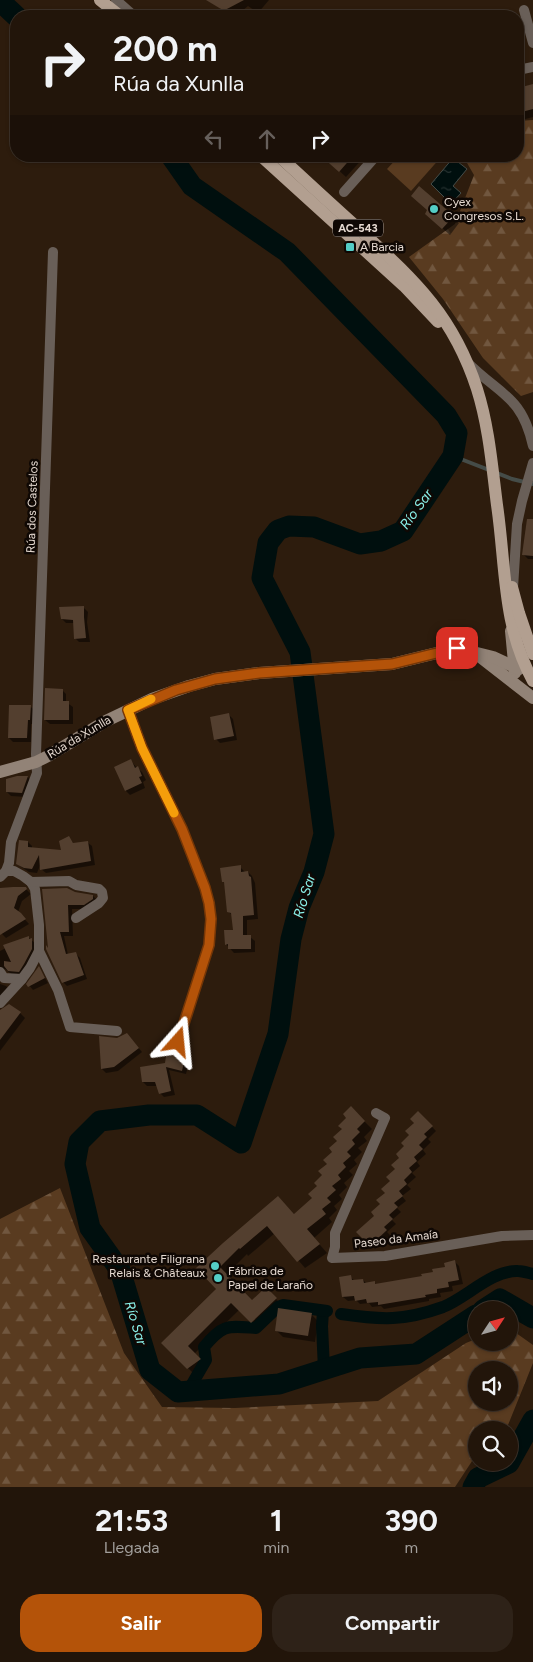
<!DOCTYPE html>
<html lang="es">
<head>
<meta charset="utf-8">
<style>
	body { margin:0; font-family:Figtree,sans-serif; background:#2e2218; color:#f1f3f6; height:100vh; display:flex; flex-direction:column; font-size:19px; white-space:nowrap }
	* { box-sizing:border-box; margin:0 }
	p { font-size:16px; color:#a29f9c }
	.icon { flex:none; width:28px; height:28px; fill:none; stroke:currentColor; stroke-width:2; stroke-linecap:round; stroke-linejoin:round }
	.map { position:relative; height:1487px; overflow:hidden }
	.side { display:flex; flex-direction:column; background:#22150a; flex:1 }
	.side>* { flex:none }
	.top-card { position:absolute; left:10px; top:10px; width:514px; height:152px; border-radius:20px; box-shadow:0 1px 4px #0004,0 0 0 1px #3f342b; background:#22150a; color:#f1f3f6; overflow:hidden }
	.needle { width:32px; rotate:54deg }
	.buttons { position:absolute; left:468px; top:1301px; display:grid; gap:10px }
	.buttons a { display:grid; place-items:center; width:50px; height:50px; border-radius:50%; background:#22150a; box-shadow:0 1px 4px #0004,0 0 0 1px #3f342b; font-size:25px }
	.pin { position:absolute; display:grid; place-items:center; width:42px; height:42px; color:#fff; margin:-21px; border-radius:10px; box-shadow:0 2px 8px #0006 }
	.me { position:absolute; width:55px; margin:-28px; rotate:18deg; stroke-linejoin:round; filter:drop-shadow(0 0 4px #0008) }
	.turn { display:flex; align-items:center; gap:18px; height:105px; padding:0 20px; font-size:22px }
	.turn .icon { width:65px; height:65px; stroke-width:2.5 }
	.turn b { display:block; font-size:35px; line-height:42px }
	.lanes { display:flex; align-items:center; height:48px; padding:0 20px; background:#0003; justify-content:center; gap:25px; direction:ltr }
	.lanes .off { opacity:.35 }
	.eta { display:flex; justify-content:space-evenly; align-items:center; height:85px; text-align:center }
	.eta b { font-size:30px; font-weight:700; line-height:35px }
	.action { display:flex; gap:10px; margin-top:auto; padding:10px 20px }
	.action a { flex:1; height:58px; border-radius:20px; background:#b45309; color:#fff; font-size:20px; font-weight:700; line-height:58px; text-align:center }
	.action a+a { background:#2e2218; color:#f1f3f6 }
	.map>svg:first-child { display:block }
	.forest { fill:url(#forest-firs); fill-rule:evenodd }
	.pitch { fill:#593b20 }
	.water { fill:url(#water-ripples); stroke:#454c48 }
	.shadow { fill:#0007 }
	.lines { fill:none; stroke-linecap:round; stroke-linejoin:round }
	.stream { stroke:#454c48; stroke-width:4 }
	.canal { stroke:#000f0e; stroke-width:12 }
	.river { stroke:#000f0e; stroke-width:21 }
	.building { fill:#533f2f }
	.street { stroke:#695f58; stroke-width:10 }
	.secondary { stroke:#928377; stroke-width:12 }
	.primary { stroke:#b29f90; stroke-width:12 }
	.route-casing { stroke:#753606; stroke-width:12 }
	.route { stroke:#b45309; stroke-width:9 }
	.slow { stroke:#f59e0b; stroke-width:9 }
	.poi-dot { fill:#54cdc6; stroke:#0f0804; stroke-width:2 }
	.labels { text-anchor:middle; stroke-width:5; stroke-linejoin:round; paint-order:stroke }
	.shield { fill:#0f0804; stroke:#a59a93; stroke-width:1 }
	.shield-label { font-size:11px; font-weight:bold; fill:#e5d9d0 }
	.poi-label { font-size:12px; fill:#e5d9d0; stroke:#0f0804; text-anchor:start }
	.street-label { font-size:12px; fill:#e5d9d0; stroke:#0f0804 }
	.water-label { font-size:14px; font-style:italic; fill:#8af0e9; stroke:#0f0804 }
</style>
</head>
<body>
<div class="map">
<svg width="533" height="1487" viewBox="0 0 533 1487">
	<defs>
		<pattern id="forest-firs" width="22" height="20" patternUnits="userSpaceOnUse" patternTransform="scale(1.25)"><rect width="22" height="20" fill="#593b20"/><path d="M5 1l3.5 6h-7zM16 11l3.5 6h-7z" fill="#71573f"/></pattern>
		<pattern id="water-ripples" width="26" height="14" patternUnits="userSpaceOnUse" patternTransform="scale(1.25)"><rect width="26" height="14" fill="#000f0e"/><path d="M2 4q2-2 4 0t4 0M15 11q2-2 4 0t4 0" fill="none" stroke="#253130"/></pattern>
	</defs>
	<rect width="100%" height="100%" fill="#2d1c0d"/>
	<!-- forest -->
	<g class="forest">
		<path d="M533,120v272l-12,4 -38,-38 -40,-59 -34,-42 46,-33 19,-49 -11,-19h55v-35z"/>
		<path d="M60,1188l64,165 38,54 73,1 143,-7 88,-58 10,-4v3h33v-14l24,17v18l-27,67h-30v25l-21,32h-455v-268zM476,1370h33v32h-33z"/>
	</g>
	<!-- pitch -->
	<path class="pitch" d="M399,156h43l-31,35 -24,-22z"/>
	<!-- water -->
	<path class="water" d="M453,158l14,11 -14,17 8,7 -10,11 -20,-20z"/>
	<!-- shadow -->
	<g class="shadow">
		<path d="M215,0h54l-11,13 -10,-7 -12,10 -9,-1 -9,-9z"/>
		<path d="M518,37l3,4 4,20 -7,1z"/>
		<path d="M533,85v32l-15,4v-33z"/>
		<path d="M323,156h42l-19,21z"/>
		<path d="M453,217l6,6 -9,12 -17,-15z"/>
		<path d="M533,522v37h-5l-5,-5z"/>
		<path d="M84,608l4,4 -1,10 3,20h-11l-4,-4v-15h-9l-4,-4z"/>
		<path d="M62,690l4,4v8l7,5v17h-23l-5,-4z"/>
		<path d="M30,706l5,5 -1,13h-3v18h-18l-4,-4z"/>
		<path d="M229,715l4,4 4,21 -17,3 -4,-4z"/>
		<path d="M131,761l6,7 5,4 4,8 -3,2 2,6 -15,7 -4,-4 -10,-23z"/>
		<path d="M17,777h11l4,5 -6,15 -15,-1 -4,-4z"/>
		<path d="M69,838l5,6 13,-2 5,4 3,19 -49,8 -5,-4v-6l-4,10 -8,-1 -12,-8 11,-22 4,4v2l30,4z"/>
		<path d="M240,867l5,5h3l4,4 3,7 3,36 -11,1v17h3l5,4v11l-21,1 -8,-9 8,-13 -1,-15 -4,-4 -4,-28 -2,-3z"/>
		<path d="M25,888l6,6 -9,7 -4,11 11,12 -23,14 -4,-4 -2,-14v-30z"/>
		<path d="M43,890l50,6 4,4 -9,9h-16l1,27h-9l4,19 8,-1 4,4 7,21 -20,7 -4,-4 -14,-32z"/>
		<path d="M28,937l8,7 -13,32h-9l-9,-7 -5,4v-22z"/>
		<path d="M39,968l9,15 -15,7 -5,-6z"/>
		<path d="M0,984l6,2 5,5 -11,12z"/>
		<path d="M0,1010l20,3 5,5 -25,33z"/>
		<path d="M131,1039l11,13 -24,19 -12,2 -4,-4z"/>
		<path d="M185,1054l5,4 -4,16 -17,-4 6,25 -11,2 -4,-4 -2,-7h-11l-4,-4z"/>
		<path d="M351,1108l21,21 -8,8 3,4 -9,7 4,4 -8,8 3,4 -8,7 4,4 -9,8 3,4 -8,8 3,4 -8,7 3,4 -8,8 3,4 -18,16 13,15 -22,15 -30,-35 -27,23 -1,-2 -21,21 26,27 14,-13 17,17 -3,4 31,4 7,7 -3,21 -32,-5 -7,-7 3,-20 -20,20 -20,-20 -45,44 13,13 -11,9 -33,-33 55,-54 -20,-21 80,-71 17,18 19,-17z"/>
		<path d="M418,1112l18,19 -8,8 3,3 -8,8 3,4 -9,8 3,4 -8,7 4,4 -9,8 4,4 -9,7 4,5 -9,7 4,4 -9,8 4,4 -9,8 3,3 -15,14 -17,-17 17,-16 17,-35z"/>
		<path d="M455,1262l4,4 4,18 -11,2 1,5 -13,2 1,4 -12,2v2l-45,8 -3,-3 -9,1 -3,-4 -9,1 -4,-4 -8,1 -5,-4 7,-20 5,4 8,-1 4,4 7,-1 3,2 46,-8 23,-9z"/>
	</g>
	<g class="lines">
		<!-- stream -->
		<path class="stream" d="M453,456l59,23 21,5"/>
		<!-- canal -->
		<g class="canal">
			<path d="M323,1311l-1,15 2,43"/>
			<path d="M341,1314c41,6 63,7 102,-7 23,-9 49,-37 75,-36 5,0 10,2 15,3"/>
			<path d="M188,1391l18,-31 -2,-13c19,-23 23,-21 52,-19l22,-21 5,-2 44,6"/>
		</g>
		<!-- river -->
		<g class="river">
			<path d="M0,1l16,15"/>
			<path d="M171,156l21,30 95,66 159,163 11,18 -4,23 -50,75 -22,10 -21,3 -46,-17 -25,-1 -11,4 -10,13 -6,35 38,74 24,182 -10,38 -15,36 -8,31 -13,95 -37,109 -44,-28h-48l-49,6 -21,21 -4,22 15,64 30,42 30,100 28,22 101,-8 81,-26 56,-4 60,-39"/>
			<path d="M483,1310l17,-11 33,19"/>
			<path d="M473,1487l5,-9 31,-15 24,-43"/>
		</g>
	</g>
	<!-- building -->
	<g class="building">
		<path d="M206,0h38l-19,10 -4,-1z"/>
		<path d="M533,84v25l-15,4v-25z"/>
		<path d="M321,156h32l-14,16z"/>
		<path d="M419,186l35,30 -12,13 -17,-15 2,-4 -16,-14z"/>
		<path d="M527,519h6v37l-11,-1z"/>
		<path d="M84,606v11l2,21 -12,1 -1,-19 -12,-1 -2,-12z"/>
		<path d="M45,688l18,1v12h6v19h-25z"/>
		<path d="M9,705h22l-1,15h-2l-1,18h-19z"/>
		<path d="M229,713l5,23 -20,4 -4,-23z"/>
		<path d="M131,759l4,9 3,-2 4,10 -3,1 3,6 -17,8 -11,-24z"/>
		<path d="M17,776h11l-6,17 -16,-1v-13z"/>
		<path d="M69,836l4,7 15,-2 3,20 -51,9 -1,-15 -7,14 -8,-1 -8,-4 3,-24 9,1v6l33,3 -2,-9z"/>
		<path d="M241,865v7l7,-1 1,5 2,1 3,38 -11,1v19h8v14h-23v-5l-3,1 -1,-15h9l-2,-17 -4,-1 -3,-30h-2l-2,-14z"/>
		<path d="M13,887h13l1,2 -9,7 -4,12 7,5 5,6 -26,16v-47z"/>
		<path d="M67,888l8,4 18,3v4l-9,6h-16l1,27h-9l6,22 10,-2 8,23 -22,8 -16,-34v-4l2,3 -6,-59z"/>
		<path d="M29,936v3l3,-1v11l-8,15 -5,8 -11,-1 -4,-5v-5l7,1 -8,-17z"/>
		<path d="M39,966l6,12 -17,9 -2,-3z"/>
		<path d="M9,1004l12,8 -21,28v-30z"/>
		<path d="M127,1033l12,15 -25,19 -13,2 -2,-33 18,2z"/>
		<path d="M167,1049l19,4 -4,18 -16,-4 5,24 -12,3 -4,-12h-13l-2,-15 25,-4z"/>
		<path d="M351,1106l14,15 -8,8 3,3 -8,8 3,4 -8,8 4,4 -8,7 3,4 -8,8 3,4 -9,7 4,4 -9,8 4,4 -9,7 4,5 -19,15 13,15 -23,18 -30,-36 -27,23 -1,-1 -19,19 32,33 14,-13 11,11 -26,25 -20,-20 -43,43 13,13 -14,10 -26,-26 55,-54 -20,-21 27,-25 55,-47 16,18 18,-16 -4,-4 9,-8 -3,-3 8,-8 -4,-4 9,-7 -4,-4 9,-8 -3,-4 8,-7 -4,-4 9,-8 -4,-3 8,-8 -3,-4z"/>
		<path d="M418,1111l15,15 -9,8 3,3 -8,8 4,4 -9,8 3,4 -8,7 3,4 -8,8 3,4 -8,7 4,5 -9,7 4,4 -9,8 4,4 -9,8 3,3 -17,16 -14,-14 18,-16 -3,-4 9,-8 -4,-4 9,-7 -4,-4 9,-8 -4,-4 9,-8 -4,-4 8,-7 -3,-4 8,-8 -3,-3 8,-8 -4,-4 9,-8 -4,-4z"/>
		<path d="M455,1260l4,20 -11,2 1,5 -12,2v4l-12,2 1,2 -48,8v-3l-11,1 -1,-4 -11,2 -1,-5 -12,1 -3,-20 12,-2 1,5 11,-1 1,4 11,-2v3l47,-8 -1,-2 12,-2 -1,-3 13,-2 -1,-4z"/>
		<path d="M278,1308l34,5 -4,23 -33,-5z"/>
	</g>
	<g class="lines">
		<!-- street -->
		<g class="street">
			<path d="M116,0l18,16"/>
			<path d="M524,10l9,33"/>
			<path d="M518,70l15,-3"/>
			<path d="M344,192l32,-36"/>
			<path d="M468,363c32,32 54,33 65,83"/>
			<path d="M513,588l4,-64 5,-23 11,-38"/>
			<path d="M128,710l14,38 40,81 23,59 4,15 2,16 -2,26 -31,97"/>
			<path d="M6,871h8l9,5 8,6 4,7 4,36v26l19,39 12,37 47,4"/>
			<path d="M0,877l6,-6 3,-8 2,-21 26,-69 -1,-19 17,-502"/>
			<path d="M31,882l38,-1 7,4 23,4 3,3 1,6 -4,5 -23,15"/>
			<path d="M0,972l4,6 18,1 8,-11 9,-17"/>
			<path d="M0,1003l22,-24"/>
			<path d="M376,1113l9,5 -50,115v14l-3,11 53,-2 117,-20 31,-1"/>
		</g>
		<!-- secondary -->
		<g class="secondary">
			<path d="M511,631l4,42"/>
			<path d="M479,656l54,42"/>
			<path d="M0,772l36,-10 12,-6 58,-35 46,-22 37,-13 26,-7 44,-6 133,-9 65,-16 36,9 26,12"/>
		</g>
		<!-- primary -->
		<g class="primary">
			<path d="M100,0l20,16"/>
			<path d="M261,156l143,130 34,36"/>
			<path d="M279,156c27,25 54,50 81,74 55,51 93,85 117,159 12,38 15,77 20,116 9,61 5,120 36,176"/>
			<path d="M512,587l7,26 14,41"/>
		</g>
	</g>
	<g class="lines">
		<!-- route casing -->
		<g class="route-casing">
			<path id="route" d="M178,1042l31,-97 2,-26 -2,-16 -4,-15 -23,-59 -40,-81 -14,-38 48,-20 39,-11 44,-6 133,-9 65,-16"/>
		</g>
		<!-- route -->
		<use href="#route" class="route"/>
		<!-- slow -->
		<path class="slow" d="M151,699l-23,11 14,38 32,65"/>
	</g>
	<!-- markers -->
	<g class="poi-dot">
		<circle cx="434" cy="209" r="5"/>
		<rect x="345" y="242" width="10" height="10" rx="2.5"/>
		<circle cx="215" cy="1266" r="5"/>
		<circle cx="218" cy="1278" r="5"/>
	</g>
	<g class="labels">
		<!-- shield labels -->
		<rect class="shield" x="333" y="219.5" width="50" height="17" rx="4"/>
		<g class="shield-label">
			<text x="358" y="232">AC-543</text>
		</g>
		<!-- poi labels -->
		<g class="poi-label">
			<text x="444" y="206">Cyex<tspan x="444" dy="14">Congresos S.L.</tspan></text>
			<text x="360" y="251">A Barcia</text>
			<text x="205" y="1263" text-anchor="end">Restaurante Filigrana<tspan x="205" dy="14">Relais &amp; Châteaux</tspan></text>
			<text x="228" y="1275">Fábrica de<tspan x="228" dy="14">Papel de Laraño</tspan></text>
		</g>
		<!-- street labels -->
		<g class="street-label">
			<text transform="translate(32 507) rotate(-88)" y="4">Rúa dos Castelos</text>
			<text transform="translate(79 737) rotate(-31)" y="4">Rúa da Xunlla</text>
			<text transform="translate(396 1239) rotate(-7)" y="4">Paseo da Amaía</text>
		</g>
		<!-- water labels -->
		<g class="water-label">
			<text transform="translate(416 509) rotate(-54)" y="5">Río Sar</text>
			<text transform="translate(304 896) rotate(-73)" y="5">Río Sar</text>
			<text transform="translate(136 1323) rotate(73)" y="5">Río Sar</text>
		</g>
	</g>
</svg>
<div class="buttons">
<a><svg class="needle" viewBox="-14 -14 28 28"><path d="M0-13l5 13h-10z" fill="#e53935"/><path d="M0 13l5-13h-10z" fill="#a29f9c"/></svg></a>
<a><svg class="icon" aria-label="sound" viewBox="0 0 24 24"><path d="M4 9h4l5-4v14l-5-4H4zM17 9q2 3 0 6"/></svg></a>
<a><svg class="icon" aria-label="search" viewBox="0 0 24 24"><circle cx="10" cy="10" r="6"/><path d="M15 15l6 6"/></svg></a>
</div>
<div class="pin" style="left:457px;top:648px;background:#d93025"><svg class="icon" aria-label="arrive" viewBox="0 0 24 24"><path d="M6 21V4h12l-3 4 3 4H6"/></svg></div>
<svg class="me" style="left:178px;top:1042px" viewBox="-20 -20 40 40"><path d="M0-17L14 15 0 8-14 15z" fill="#b45309" stroke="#fff" stroke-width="4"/></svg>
<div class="top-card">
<div class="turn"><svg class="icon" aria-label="right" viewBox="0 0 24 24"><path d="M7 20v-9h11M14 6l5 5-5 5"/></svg><div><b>200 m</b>Rúa da Xunlla</div></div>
<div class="lanes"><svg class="icon off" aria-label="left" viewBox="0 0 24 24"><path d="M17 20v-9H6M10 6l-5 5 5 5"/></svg><svg class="icon off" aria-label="ahead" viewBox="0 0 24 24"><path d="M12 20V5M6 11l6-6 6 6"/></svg><svg class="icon" aria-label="right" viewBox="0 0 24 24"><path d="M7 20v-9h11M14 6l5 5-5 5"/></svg></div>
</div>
</div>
<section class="side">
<div class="eta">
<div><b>21:53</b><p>Llegada</p></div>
<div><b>1</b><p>min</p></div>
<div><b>390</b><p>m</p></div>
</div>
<div class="action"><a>Salir</a><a>Compartir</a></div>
</section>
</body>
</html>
